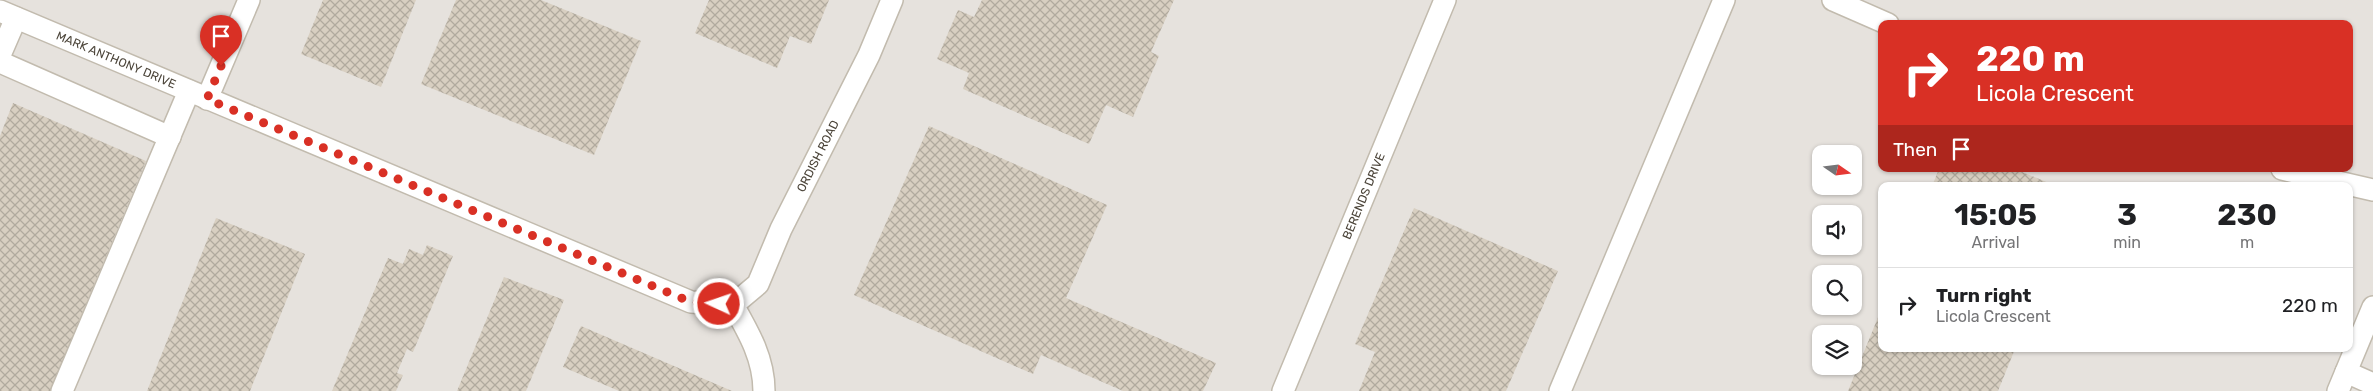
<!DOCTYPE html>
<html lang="en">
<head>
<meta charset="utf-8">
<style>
	body { margin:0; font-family:Rubik,sans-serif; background:#f6f6f6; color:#202124; height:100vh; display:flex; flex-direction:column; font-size:19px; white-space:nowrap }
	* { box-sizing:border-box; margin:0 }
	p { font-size:16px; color:#757577 }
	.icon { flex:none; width:28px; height:28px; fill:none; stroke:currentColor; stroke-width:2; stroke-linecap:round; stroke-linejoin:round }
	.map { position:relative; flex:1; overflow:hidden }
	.panel { position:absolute; left:1878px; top:182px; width:475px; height:170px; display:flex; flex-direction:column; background:#fff; border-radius:10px; box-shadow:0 1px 4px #0004 }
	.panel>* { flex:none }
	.top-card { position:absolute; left:1878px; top:20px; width:475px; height:152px; border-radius:10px; box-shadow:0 1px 4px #0004; background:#d93025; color:#fff; overflow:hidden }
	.needle { width:32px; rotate:104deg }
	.tools { position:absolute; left:1812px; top:145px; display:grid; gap:10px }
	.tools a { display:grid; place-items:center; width:50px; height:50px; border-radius:10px; background:#fff; box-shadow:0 1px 4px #0004; font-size:25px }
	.pin { position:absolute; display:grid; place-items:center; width:42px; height:42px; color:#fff; margin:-51px -21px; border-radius:50% 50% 50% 0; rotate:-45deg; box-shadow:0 0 5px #0007 }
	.pin .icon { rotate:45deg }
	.me { position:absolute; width:55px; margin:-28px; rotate:273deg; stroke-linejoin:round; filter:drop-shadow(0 0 4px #0008) }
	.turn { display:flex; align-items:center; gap:18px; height:105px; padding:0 15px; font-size:22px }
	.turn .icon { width:65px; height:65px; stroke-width:2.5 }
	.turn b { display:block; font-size:35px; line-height:42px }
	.then { display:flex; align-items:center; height:48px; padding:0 15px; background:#0003; gap:10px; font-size:19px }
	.eta { display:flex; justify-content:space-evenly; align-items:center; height:85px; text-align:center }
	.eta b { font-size:30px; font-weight:700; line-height:35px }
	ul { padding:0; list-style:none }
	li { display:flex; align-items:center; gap:15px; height:75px; padding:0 15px; border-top:1px solid #e0e0e0 }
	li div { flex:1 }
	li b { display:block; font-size:19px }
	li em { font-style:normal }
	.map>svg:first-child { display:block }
	.industrial { fill:#e6e2dd; fill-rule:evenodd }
	.building { fill:url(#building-cross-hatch) }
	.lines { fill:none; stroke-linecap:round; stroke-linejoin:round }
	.minor-casing { stroke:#c2bbae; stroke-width:24 }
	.minor { stroke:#fff; stroke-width:21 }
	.route { stroke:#d93025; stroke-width:9; stroke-dasharray:0 16.2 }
	.labels { text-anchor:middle; stroke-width:4.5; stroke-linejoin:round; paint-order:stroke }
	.street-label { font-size:12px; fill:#4b4439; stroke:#fff }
</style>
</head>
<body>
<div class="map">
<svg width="2373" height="391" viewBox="0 0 2373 391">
	<defs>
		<pattern id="building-cross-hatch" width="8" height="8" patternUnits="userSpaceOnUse" patternTransform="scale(1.25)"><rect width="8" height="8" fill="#d8cfc1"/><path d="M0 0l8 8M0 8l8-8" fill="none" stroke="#b1aa9e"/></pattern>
	</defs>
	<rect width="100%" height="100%" fill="#f6f3ec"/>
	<!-- industrial -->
	<path class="industrial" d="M0,0h2373v391h-2373zM1881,24h468v145h-468zM1821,154h33v32h-33zM1881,186h468v163h-468zM1821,214h33v32h-33zM1821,274h33v32h-33zM1821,334h33v32h-33z"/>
	<!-- building -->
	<g class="building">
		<path d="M323,0h93l-35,87 -80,-33z"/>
		<path d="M456,0h85l100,41 -47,114 -173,-71z"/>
		<path d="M709,0h120l-18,44 -21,-8 -13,32 -82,-35z"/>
		<path d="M982,0h192l-23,52 8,4 -26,61 -27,-12 -17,39 -126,-55 6,-16 -32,-14 21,-49 16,7z"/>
		<path d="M13,103l133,58 -96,230h-50v-255z"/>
		<path d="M929,126l178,79 -41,93 150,65 -13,28h-80l-82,-36 -8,19 -179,-79z"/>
		<path d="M1939,169h76l41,17h-124z"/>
		<path d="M1414,208l144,63 -52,120h-147l16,-39 -20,-8z"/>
		<path d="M216,218l89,36 -55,137h-103z"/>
		<path d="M427,245l26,11 -40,96 -6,-3 -10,24 6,2 -7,16h-64l56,-133 15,6 6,-15 14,6z"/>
		<path d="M504,277l60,23 -38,91h-69z"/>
		<path d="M1881,310v39h134l-17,42h-150z"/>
		<path d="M581,326l151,65h-113l-56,-24z"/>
	</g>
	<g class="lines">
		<!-- minor casing -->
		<g class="minor-casing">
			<g id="minor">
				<path d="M1833,0l55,24"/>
				<path id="s1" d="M0,11l691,291 42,3"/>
				<path d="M0,55l16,-37"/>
				<path d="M0,62l170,75"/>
				<path d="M207,99l42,-99"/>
				<path d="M2282,169l91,21"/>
				<path id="s2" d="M733,305l25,-21 23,-55 88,-174 23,-55"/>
				<path d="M733,305c16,28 31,54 31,86"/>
				<path d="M2346,372l27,12"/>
				<path d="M62,391l127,-300"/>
				<path id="s3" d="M1283,391l162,-391"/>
				<path d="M1560,391l164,-391"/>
				<path d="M2338,391l35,-84"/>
			</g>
		</g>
		<!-- minor -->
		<use href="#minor" class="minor"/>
	</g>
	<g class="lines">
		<!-- route -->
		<path class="route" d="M221,66l-14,33 484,203 28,2"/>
	</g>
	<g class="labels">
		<!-- street labels -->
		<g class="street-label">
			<text dy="4" stroke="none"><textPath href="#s1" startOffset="126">MARK ANTHONY DRIVE</textPath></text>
			<text dy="4" stroke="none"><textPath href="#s2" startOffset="174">ORDISH ROAD</textPath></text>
			<text dy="4" stroke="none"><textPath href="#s3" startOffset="211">BERENDS DRIVE</textPath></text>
		</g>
	</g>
</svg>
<div class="tools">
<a><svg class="needle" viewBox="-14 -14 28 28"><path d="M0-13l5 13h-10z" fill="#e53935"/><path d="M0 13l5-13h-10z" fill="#757577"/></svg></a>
<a><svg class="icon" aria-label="sound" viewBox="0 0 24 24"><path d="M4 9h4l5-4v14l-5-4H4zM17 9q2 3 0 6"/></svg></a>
<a><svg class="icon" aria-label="search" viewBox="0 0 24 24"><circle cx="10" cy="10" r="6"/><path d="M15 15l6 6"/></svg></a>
<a><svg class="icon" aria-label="layers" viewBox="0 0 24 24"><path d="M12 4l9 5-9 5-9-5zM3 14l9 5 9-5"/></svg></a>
</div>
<div class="pin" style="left:221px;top:66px;background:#d93025"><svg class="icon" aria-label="arrive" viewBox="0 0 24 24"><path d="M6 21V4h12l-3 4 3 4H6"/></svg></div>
<svg class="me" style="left:719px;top:304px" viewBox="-20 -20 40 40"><circle r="17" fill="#d93025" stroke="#fff" stroke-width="3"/><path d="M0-11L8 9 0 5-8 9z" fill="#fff"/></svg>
<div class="top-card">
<div class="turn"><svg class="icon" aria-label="right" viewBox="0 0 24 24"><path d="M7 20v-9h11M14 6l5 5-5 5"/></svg><div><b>220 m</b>Licola Crescent</div></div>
<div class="then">Then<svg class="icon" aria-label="arrive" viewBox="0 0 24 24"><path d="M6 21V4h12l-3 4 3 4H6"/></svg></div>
</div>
<section class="panel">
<div class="eta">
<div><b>15:05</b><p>Arrival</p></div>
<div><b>3</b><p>min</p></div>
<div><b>230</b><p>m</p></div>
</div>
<ul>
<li><svg class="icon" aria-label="right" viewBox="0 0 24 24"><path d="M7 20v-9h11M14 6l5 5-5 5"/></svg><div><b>Turn right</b><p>Licola Crescent</p></div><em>220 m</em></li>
</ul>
</section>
</div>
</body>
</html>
